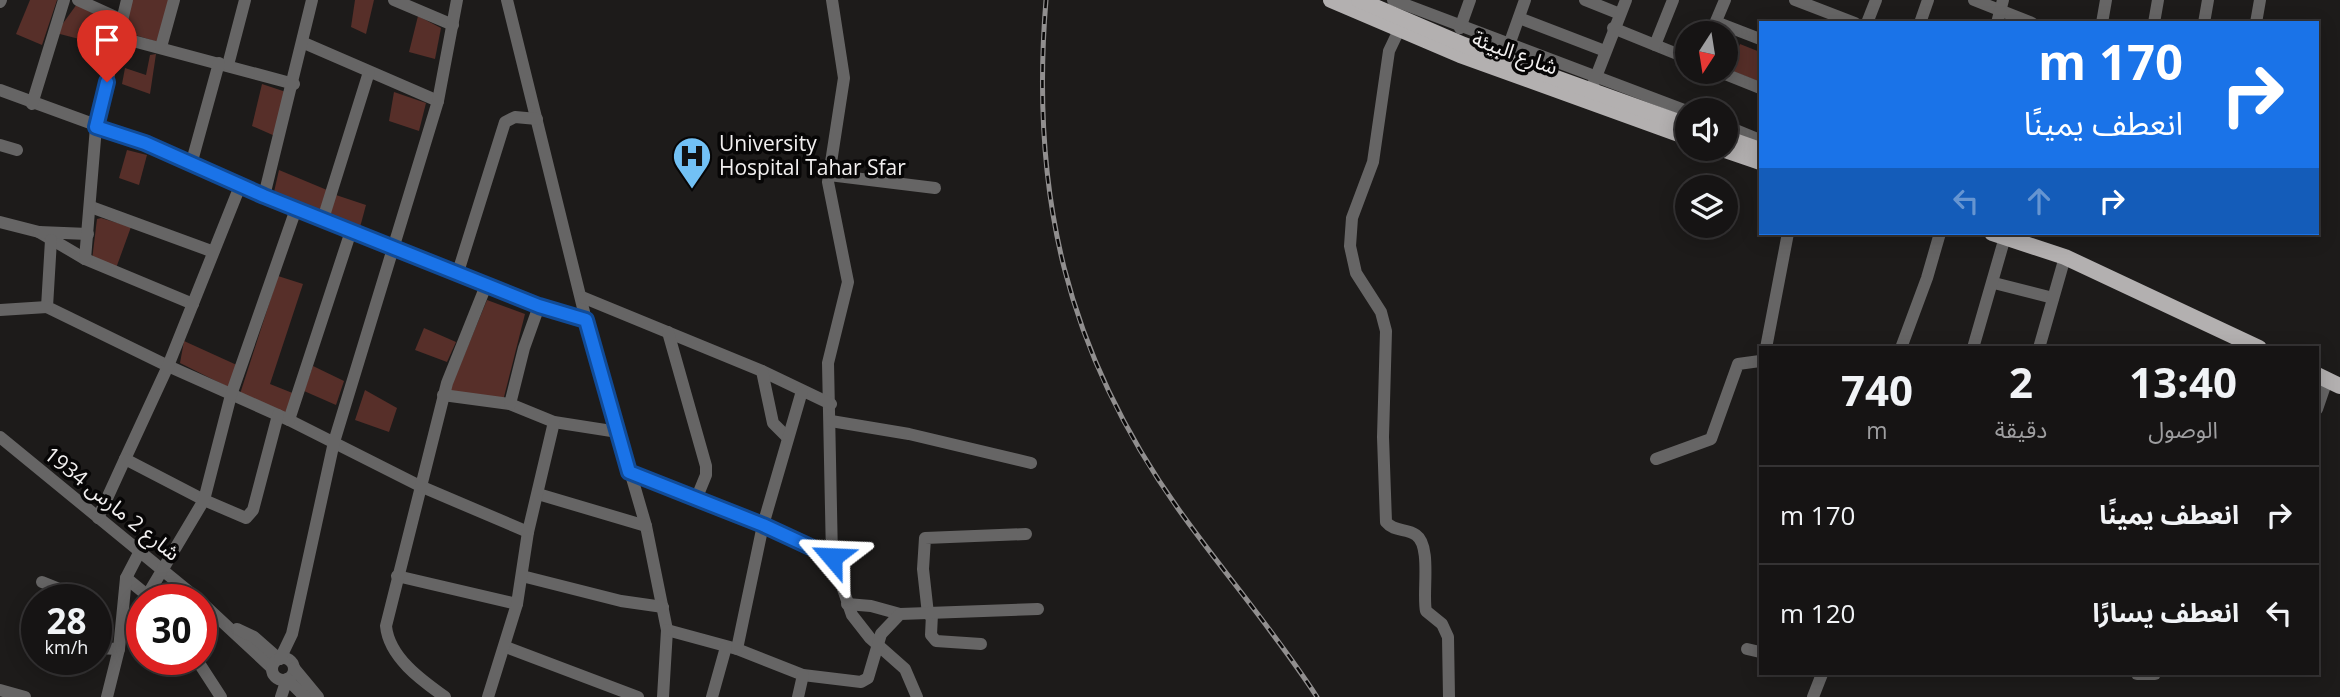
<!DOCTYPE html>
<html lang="ar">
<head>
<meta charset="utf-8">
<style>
	body { margin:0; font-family:"Open Sans","Noto Sans Arabic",sans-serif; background:#1f1d1d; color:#f1f3f6; direction:rtl; height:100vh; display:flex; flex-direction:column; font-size:26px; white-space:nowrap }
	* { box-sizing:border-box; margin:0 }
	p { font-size:23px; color:#9e9ea0 }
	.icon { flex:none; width:38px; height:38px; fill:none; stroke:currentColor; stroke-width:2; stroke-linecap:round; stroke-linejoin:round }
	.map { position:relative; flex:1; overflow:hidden; direction:ltr }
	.drawer { position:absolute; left:1759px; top:346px; width:560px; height:329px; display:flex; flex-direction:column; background:#161414; border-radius:0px; box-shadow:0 4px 18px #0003,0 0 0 2px #353334; direction:rtl }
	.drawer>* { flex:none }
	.banner { position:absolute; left:1759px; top:21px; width:560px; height:214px; border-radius:0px; box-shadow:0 4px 18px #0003,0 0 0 2px #353334; direction:rtl; background:#1a73e8; color:#fff; overflow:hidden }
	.needle { width:46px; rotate:192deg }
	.controls { position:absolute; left:1675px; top:21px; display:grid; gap:14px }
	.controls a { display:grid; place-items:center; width:63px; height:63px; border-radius:50%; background:#161414; box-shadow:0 4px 18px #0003,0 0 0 2px #353334; font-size:35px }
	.speed { position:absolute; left:21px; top:584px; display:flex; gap:14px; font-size:35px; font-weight:700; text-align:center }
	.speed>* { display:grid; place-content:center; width:91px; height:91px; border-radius:50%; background:#161414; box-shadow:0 4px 18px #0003,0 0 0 2px #353334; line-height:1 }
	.speed small { font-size:18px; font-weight:400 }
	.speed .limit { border:10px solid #d22; background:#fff; color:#111 }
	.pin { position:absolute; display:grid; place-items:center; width:60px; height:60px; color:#fff; margin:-72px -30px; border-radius:50% 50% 50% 0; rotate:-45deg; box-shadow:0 0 7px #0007 }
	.pin .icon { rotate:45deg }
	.me { position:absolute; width:77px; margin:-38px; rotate:296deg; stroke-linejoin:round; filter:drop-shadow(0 0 5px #0008) }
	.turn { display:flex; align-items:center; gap:24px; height:147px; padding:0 21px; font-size:32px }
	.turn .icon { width:91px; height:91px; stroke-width:2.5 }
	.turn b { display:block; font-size:49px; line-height:60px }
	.lanes { display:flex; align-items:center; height:66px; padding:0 21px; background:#0003; justify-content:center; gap:35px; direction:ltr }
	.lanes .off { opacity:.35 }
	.eta { display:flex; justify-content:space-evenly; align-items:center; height:119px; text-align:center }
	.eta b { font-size:42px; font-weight:700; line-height:49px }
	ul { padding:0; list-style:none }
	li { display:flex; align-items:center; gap:21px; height:98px; padding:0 21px; border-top:2px solid #353334 }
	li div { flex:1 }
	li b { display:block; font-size:26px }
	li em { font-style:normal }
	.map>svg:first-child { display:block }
	.green { fill:#572f29 }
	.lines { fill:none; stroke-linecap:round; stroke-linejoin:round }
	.minor { stroke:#666565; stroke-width:12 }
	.major { stroke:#b3b0b0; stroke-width:16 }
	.rail-casing { stroke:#918f8f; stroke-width:5 }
	.rail { stroke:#070606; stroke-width:2.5; stroke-dasharray:8; stroke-linecap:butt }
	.route-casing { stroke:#114b97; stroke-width:18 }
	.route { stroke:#1a73e8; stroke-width:12 }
	.labels { text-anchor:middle; stroke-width:7; stroke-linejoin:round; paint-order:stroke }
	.street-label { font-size:21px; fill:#f2f0f0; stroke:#070606 }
	.poi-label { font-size:21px; fill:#f2f0f0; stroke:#070606; text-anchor:start }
</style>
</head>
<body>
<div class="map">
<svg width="2340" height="697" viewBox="0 0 2340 697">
	<rect width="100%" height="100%" fill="#1d1b1a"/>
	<!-- green -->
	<g class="green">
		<path d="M30,0h27l-15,45 -26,-11z"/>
		<path d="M130,0h39l-11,42 -36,-11z"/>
		<path d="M355,0h19l-8,34 -15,-7z"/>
		<path d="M77,4l40,19 -8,33 -28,-8 2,-8 -27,-7z"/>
		<path d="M418,16l23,12 -6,31 -26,-7z"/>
		<path d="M1740,44l20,8v30l-30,-12z"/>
		<path d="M156,54l-6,40 -28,-10 3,-16 21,7 4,-20z"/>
		<path d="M262,84l24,8 -11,44 -23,-10z"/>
		<path d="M394,92l32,11 -7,28 -30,-10z"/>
		<path d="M127,150l20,5 -8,30 -20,-7z"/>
		<path d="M279,170l48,20 -7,20 -5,2 -39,-15 -2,-5z"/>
		<path d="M336,195l30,10 -7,26 -26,-10 -3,-6z"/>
		<path d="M101,218l30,9 -16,44 -23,-11 5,-41z"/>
		<path d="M278,276l25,8 -33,100 25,10 -8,20 -48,-17z"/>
		<path d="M487,300l38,14 -22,87 -55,-7z"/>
		<path d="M424,328l32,14 -9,20 -32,-12z"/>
		<path d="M184,341l55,25 -7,23 -52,-26z"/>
		<path d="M313,366l31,15 -8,24 -32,-14z"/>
		<path d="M365,390l32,18 -8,24 -34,-12z"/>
	</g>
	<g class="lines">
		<!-- minor -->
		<g class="minor">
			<path d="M78,0l44,20"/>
			<path d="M394,0l59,25"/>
			<path d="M507,0l79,320 60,206 21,104 -4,67"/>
			<path d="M832,0l12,78 -16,104 20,100 -20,81 4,194 20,58 18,23 35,31 12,28"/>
			<path d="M1393,0l294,111"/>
			<path d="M1585,0l35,14"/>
			<path d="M1795,0l60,23"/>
			<path d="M1974,0l58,23"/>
			<path d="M0,2l1,-2"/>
			<path d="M1519,18l86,33"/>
			<path d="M1716,22l44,17"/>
			<path d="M1867,23l9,-23"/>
			<path d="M1920,23l8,-23"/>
			<path d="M1997,23l6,-23"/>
			<path d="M2102,23l4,-23"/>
			<path d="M2154,23l4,-23"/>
			<path d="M2204,23l4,-23"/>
			<path d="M2256,23l4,-23"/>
			<path d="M1460,28l10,-28"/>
			<path d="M1613,28l74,30"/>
			<path d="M1399,30l-10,21 -16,111 -21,56 -2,28 6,27 25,39 5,19 -3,106 3,85c8,10 21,6 30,13 16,11 6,59 10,76l16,13 6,13 1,60"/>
			<path d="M1711,33l14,-33"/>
			<path d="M118,37l176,47"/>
			<path d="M304,43l134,58"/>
			<path d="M1509,45l16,-45"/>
			<path d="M1655,45l18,-45"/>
			<path d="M161,47l13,-47"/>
			<path d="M228,65l17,-65"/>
			<path d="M1720,72l40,16"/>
			<path d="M1594,82l32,-82"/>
			<path d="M0,90l145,53 151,66 243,97 47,14"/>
			<path d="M32,104l32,-104"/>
			<path d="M1726,126l34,14"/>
			<path d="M0,145l17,5"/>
			<path d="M192,161l27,-98"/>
			<path d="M829,175l106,13"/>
			<path d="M264,196l48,-196"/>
			<path d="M91,207l120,44"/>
			<path d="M323,219l46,-147"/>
			<path d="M0,222l39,10 46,27 108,45"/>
			<path d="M39,232l49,2"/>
			<path d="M51,240l-4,67 121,59 121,54 131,66 108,46"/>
			<path d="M85,259l11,-132 31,-127"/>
			<path d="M458,272l47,-150 10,-5 22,2"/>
			<path d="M1994,283l59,15"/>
			<path d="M582,297l180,74 69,33"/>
			<path d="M0,310l47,-3"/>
			<path d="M668,332l38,134v9l-9,22"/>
			<path d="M1766,348l22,-115"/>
			<path d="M1901,348l26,-70 13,-45"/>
			<path d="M1973,348l32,-111"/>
			<path d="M2039,348l26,-91"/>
			<path d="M762,371l11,52 14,14"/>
			<path d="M443,395l67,9 44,18 64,10"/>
			<path d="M510,404l14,-56 15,-42"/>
			<path d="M2317,409l10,-29"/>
			<path d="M289,420l62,-189"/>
			<path d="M831,421l78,13 122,29"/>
			<path d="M0,437l199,163"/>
			<path d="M125,459l43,-93 72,-180"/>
			<path d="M1656,459l55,-20 27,-75 22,-3"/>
			<path d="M629,473l134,52 69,32"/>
			<path d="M538,494l108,32"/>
			<path d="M98,518l27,-59 79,41 42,18 7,-8 25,-95"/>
			<path d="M397,576l120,28"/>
			<path d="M522,576l99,25 42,6"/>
			<path d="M126,578l27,22"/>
			<path d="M42,582l25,10 6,8"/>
			<path d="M148,594l56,-94 27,-105 65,-186"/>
			<path d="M201,602l71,66"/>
			<path d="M847,604l24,2 29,8"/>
			<path d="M928,614l-5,-45 2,-31 101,-4"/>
			<path d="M932,614l-1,21 5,6 45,3"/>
			<path d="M237,629l17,8 25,22"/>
			<path d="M667,630l70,19 66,26 58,7 7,-4 13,-44 19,-20 138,-5"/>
			<path d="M506,647l132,50"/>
			<path d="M96,648l23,1"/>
			<path d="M737,649l26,-124 39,-134"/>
			<path d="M1747,649l13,3"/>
			<circle cx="283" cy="669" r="11"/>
			<path d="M280,659l12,-25 42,-192 104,-341 19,-101"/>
			<path d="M197,660l24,37"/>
			<path d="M294,668l24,29"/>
			<path d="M2137,674h18"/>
			<path d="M0,690l25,7"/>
			<path d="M107,697l12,-48 7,-71 14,-27"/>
			<path d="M281,697l6,-18 18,18"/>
			<path d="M445,697c-24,-17 -56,-40 -59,-71l61,-243 40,-100"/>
			<path d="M488,697l29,-93 11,-72 26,-110"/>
			<path d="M712,697l14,-50"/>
			<path d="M798,697l5,-22"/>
			<path d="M1813,697l9,-23"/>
		</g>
		<!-- major -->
		<g class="major">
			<path d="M1331,0l129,55 227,82"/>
			<path d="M1359,0l105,45 223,80"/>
			<path d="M1726,138l34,12"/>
			<path d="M1722,149l38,13"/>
			<path d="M1992,233l73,24 194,91"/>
			<path d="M2317,375l23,11"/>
		</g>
		<!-- rail casing -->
		<g class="rail-casing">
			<path id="rail" d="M1046,0c-16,193 20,351 133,510 45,63 96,122 138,187"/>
		</g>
		<!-- rail -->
		<use href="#rail" class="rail"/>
	</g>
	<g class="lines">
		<!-- route casing -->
		<g class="route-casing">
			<path id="route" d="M107,82l-11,45 49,16 119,53 275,110 47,14 43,152 134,53 69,32"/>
		</g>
		<!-- route -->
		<use href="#route" class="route"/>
	</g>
	<!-- icons -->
	<defs>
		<g id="hospital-pin" transform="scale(2.0125)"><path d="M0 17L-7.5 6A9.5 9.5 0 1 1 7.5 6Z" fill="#72c1f5" stroke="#070606"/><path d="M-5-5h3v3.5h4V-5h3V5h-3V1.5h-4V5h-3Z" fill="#111"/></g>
	</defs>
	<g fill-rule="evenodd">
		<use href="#hospital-pin" x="692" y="156"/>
	</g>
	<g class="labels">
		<!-- street labels -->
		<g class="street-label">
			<text transform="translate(1515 53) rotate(20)" y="7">شارع البيئة</text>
			<text transform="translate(112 504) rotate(39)" y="7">شارع 2 مارس 1934</text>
		</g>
		<!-- poi labels -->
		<g class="poi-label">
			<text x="719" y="151">University<tspan x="719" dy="24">Hospital Tahar Sfar</tspan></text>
		</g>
	</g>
</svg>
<div class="controls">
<a><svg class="needle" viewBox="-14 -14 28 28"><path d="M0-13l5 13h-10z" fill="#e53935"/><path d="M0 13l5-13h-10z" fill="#9e9ea0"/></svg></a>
<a><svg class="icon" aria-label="sound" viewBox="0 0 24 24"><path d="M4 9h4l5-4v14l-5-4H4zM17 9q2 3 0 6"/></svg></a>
<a><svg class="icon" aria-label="layers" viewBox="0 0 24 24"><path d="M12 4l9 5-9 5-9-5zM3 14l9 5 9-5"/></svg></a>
</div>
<div class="speed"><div>28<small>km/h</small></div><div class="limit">30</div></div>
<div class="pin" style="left:107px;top:82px;background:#d93025"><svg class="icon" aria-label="arrive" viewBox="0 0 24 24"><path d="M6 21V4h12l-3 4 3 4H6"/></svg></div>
<svg class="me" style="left:832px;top:557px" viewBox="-20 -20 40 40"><path d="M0-17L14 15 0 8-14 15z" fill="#1a73e8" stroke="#fff" stroke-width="4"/></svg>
<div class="banner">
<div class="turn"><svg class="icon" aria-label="right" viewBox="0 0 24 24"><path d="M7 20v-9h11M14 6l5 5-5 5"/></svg><div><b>170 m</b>انعطف يمينًا</div></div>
<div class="lanes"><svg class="icon off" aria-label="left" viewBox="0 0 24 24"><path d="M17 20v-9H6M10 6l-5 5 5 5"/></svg><svg class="icon off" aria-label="ahead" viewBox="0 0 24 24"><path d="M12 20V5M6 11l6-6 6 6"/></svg><svg class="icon" aria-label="right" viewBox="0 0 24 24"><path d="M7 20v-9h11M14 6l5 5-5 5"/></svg></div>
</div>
<section class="drawer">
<div class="eta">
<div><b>13:40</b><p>الوصول</p></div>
<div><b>2</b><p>دقيقة</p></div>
<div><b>740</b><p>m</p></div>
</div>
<ul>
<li><svg class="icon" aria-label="right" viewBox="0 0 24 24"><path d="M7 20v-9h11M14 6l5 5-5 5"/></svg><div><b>انعطف يمينًا</b></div><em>170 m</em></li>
<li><svg class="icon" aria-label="left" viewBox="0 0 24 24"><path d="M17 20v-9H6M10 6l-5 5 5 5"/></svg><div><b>انعطف يسارًا</b></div><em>120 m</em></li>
</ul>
</section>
</div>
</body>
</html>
